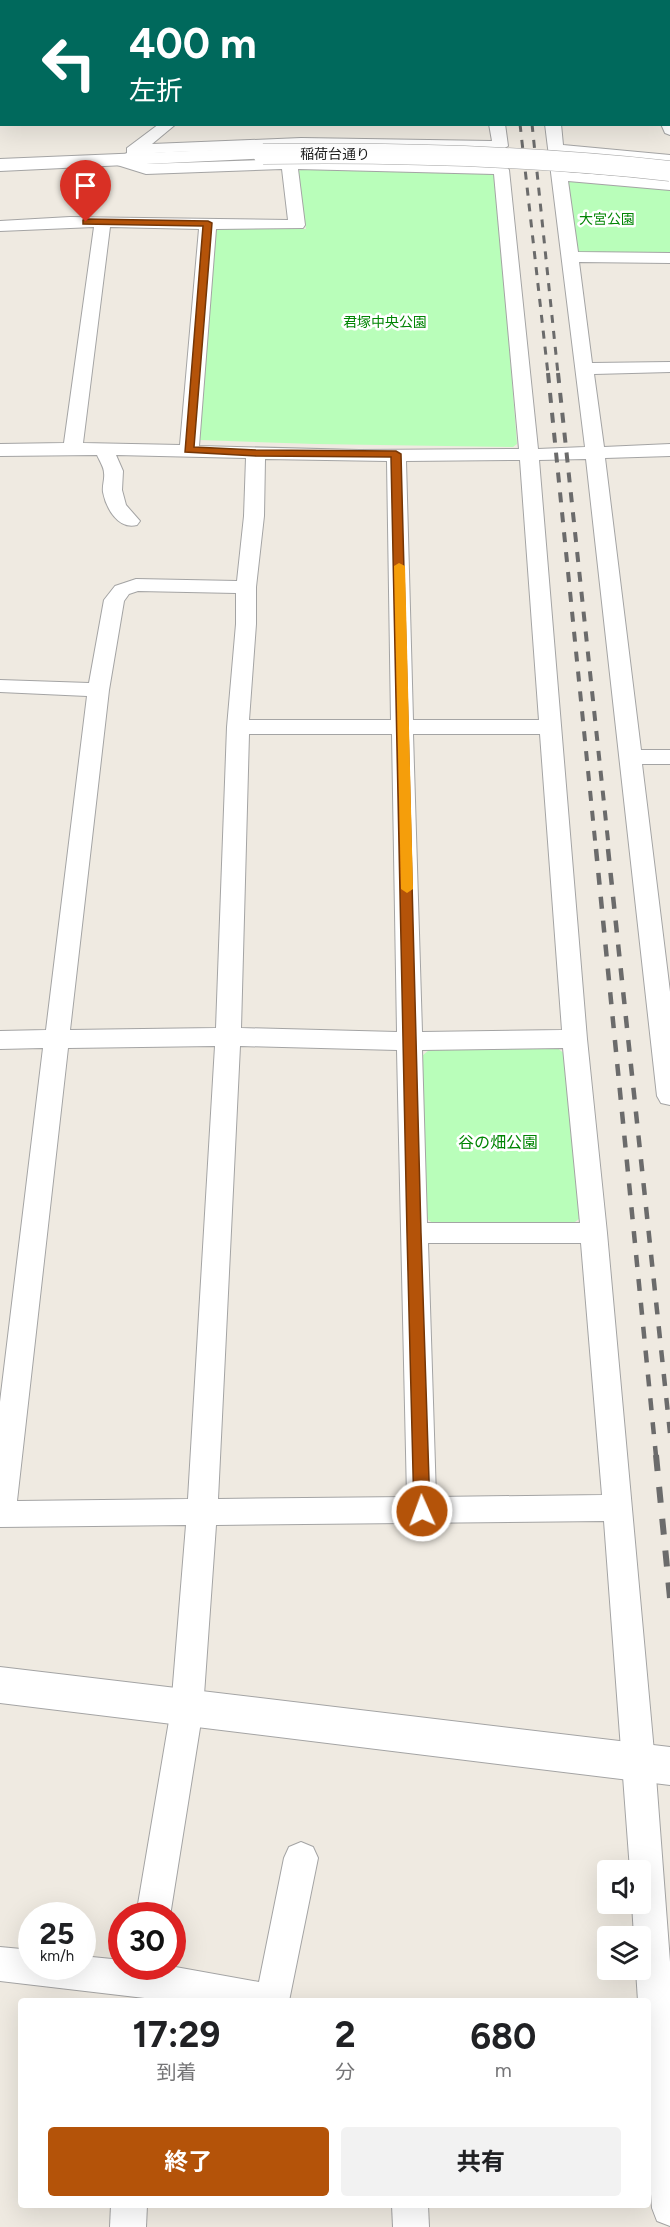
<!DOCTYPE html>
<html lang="ja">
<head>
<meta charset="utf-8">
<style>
	body { margin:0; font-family:Figtree,"Noto Sans JP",sans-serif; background:#f2f2f2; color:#202124; height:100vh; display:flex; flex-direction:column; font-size:22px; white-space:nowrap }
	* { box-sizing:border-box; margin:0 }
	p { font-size:20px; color:#757577 }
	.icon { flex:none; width:33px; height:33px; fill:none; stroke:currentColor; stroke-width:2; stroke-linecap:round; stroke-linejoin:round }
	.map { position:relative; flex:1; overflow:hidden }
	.drawer { position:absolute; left:18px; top:1998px; width:633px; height:210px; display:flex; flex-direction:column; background:#fff; border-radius:6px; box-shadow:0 6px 24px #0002 }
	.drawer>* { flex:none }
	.hud { position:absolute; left:0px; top:0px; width:670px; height:126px; box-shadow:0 6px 24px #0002; background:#00695c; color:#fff; overflow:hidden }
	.buttons { position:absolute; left:597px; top:1860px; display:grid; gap:12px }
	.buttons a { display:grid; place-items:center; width:54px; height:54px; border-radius:6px; background:#fff; box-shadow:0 6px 24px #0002; font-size:30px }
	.speed { position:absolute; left:18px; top:1902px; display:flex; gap:12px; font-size:30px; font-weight:700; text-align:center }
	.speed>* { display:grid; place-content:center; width:78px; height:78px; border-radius:50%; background:#fff; box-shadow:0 6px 24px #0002; line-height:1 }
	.speed small { font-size:15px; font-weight:400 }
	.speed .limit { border:9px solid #d22; background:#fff; color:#111 }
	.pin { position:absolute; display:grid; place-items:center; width:51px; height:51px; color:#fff; margin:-62px -26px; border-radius:50% 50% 50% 0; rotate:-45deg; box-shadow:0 0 6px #0007 }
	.pin .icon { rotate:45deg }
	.me { position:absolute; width:66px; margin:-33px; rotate:358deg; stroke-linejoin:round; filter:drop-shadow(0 0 4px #0008) }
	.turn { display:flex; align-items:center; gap:21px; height:126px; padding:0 30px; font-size:27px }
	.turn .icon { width:78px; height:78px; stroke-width:2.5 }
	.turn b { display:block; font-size:42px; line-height:51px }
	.eta { display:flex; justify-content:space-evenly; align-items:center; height:102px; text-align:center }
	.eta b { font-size:36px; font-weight:700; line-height:42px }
	.button { display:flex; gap:12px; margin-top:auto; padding:12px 30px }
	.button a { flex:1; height:69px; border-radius:6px; background:#b45309; color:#fff; font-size:24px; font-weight:700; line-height:69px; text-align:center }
	.button a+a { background:#f2f2f2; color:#202124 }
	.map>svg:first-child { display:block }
	.park { fill:#b9feba }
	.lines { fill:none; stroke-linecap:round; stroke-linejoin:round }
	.minor-casing { stroke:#a4a4a4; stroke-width:2 }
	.tertiary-casing { stroke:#a4a4a4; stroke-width:2 }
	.minor { fill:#fff; fill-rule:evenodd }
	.tertiary { fill:#fff; fill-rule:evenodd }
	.rail-far3 { stroke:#6b6b6b; stroke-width:3; stroke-dasharray:8 8; stroke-linecap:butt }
	.rail-far2 { stroke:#6b6b6b; stroke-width:4; stroke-dasharray:10 10; stroke-linecap:butt }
	.rail-far1 { stroke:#6b6b6b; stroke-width:4.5; stroke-dasharray:12 12; stroke-linecap:butt }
	.rail { stroke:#6b6b6b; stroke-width:6; stroke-dasharray:16 16; stroke-linecap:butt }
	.tertiary-bridge-casing { stroke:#a4a4a4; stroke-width:21; stroke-linecap:butt }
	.tertiary-bridge { stroke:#fff; stroke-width:20 }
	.route { fill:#b45309; stroke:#753606; stroke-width:1.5 }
	.slow { fill:#f59e0b }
	.labels { text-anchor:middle; stroke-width:5; stroke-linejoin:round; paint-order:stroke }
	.far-street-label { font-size:14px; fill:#1d1d1d; stroke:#fff }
	.far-park-label { font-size:14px; fill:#018503; stroke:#fff }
	.park-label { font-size:16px; fill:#018503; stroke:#fff }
</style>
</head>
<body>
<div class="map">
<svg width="670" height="2227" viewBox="0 0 670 2227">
	<rect width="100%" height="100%" fill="#efeae1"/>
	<!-- park -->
	<g class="park">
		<path d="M304,169l184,4 8,3 21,268 -4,3 -198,-3 -115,-4 14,-210 6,-3 86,2 -11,-57z"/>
		<path d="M561,176l109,9v73l-101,-1z"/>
		<path d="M556,1047l10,8 13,164 -8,6h-136l-9,-7 -4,-162 7,-6z"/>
	</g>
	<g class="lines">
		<!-- minor casing -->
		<g class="minor-casing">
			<g id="minor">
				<rect x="57" y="0" width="14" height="2"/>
				<path d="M209,0h15l1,2h-15z"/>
				<path d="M303,0h19l1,2h-19z"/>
				<rect x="479" y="0" width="14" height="2"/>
				<rect x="537" y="0" width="14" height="2"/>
				<path d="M570,0h22l1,2h-22z"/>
				<rect x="633" y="0" width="14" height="2"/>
				<rect x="669" y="12" width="1" height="8"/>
				<path d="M0,19h2l-2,9z"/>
				<rect x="0" y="67" width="2" height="8"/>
				<path d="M0,90l2,1v20h-2z"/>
				<path d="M669,119l1,1v15l-5,-2 -4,-9h8z"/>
				<path d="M159,124h17l-24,20 149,-6 191,3 -3,-17h16l3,22 -8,5 -199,-3 -129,4 -18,1 -19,8 12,3 142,-5 100,1 118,7 2,3 29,279 47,-2 -40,-323h16l2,21 107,10v10l-105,-10 2,17 103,8v10l-102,-9 10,71 92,1v10l-91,-1 13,101 78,-1v10l-76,2 10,73 66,-3v12l-65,2 36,292h29v14h-28l28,228v113l-9,-2 -4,-7 -71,-637 -47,1 48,579 20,194 48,530 15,199v264l-13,-5 -5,-13 -4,-56v-151h-10l-2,-31h4v-34h-6l-2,-32h8v-34h-10l-26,-349 -388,4 -13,184 -33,207h-34l35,-207 15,-184 -186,2v-125l43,-354 -43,1v-18l46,-1 41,-334 -87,-4v-12l89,3 15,-83 11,-14 21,-7 101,2 7,-65 2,-58 -130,-3 7,16 -1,19 4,15 14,16 -3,4c-19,5 -31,-17 -34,-33 -1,-6 2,-13 1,-19 0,-6 -5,-13 -7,-18l-97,1v-12l64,-1 30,-216 -94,4v-10l70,-4 218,3 -6,-51 -136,5 -32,-10 -2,-3 15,-8v-5zM298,169l196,5 25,275 -160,1 -160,-4 17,-217 87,-1 2,-3zM110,227l89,2 -19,216 -97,-2zM265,459l122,2 4,259h-142l7,-96v-37l8,-71zM520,460l19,260h-126l-7,-259zM138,591l98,2v31l-9,103 -11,301 -146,2 39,-340 15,-89 5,-7zM249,734h143l5,298 -156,-4zM413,734h127l22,296 -140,2zM215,1046l-27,453 -171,2 51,-453zM240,1046l157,4 10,447 -189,2zM563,1048l17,175h-153l-5,-173zM428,1243h153l21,252 -166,2z"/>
				<path d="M301,1842l12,5 5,11 -29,143h-119l-170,-20v-34l32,3v16h50v-10l40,4v6h48l89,16 25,-124 5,-11z"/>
				<path d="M111,2205h36l-1,22h-36z"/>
				<path d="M392,2205h36l1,22h-36z"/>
			</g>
		</g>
		<!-- tertiary casing -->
		<g class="tertiary-casing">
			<g id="tertiary">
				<path d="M263,148l7,2 3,4 -3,4 -270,13v-12z"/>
				<path d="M0,1667l670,80v38l-670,-82z"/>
			</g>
		</g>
		<!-- minor -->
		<use href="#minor" class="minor"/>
		<!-- tertiary -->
		<use href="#tertiary" class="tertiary"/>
		<!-- rail-far3 -->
		<g class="rail-far3">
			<path d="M520,124l28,250"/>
			<path d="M532,124l26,250"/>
		</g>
		<!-- rail-far2 -->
		<g class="rail-far2">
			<path d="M548,373l48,477"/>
			<path d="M558,373l51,477"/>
		</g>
		<!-- rail-far1 -->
		<g class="rail-far1">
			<path d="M596,849l60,607"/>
			<path d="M608,849l62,584"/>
		</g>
		<!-- rail -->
		<path class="rail" d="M656,1455l14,143"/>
		<!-- tertiary-bridge casing -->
		<g class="tertiary-bridge-casing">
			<path id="tertiary-bridge" d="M263,154c136,-2 271,2 407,17"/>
		</g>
		<!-- tertiary-bridge -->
		<use href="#tertiary-bridge" class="tertiary-bridge"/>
	</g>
	<!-- route -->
	<path class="route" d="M86,219l122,2 4,2 -18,224 62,3 140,1 5,3 20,779 9,278 -2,5 -6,2 -5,-2 -3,-5 -7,-278 -16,-776 -135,-1 -71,-4 18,-226 -120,-2v-4z"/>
	<!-- slow -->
	<path class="slow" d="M399,563l6,3 8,323 -6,4 -6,-4 -7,-323z"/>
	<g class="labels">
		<!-- far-street labels -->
		<g class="far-street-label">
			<text x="335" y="159">稲荷台通り</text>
		</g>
		<!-- far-park labels -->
		<g class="far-park-label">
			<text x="607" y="224">大宮公園</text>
			<text x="385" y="327">君塚中央公園</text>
		</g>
		<!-- park labels -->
		<g class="park-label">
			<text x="498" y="1148">谷の畑公園</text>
		</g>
	</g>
</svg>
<div class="buttons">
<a><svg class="icon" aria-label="sound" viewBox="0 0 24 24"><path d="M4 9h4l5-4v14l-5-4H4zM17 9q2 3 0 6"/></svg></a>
<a><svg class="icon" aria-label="layers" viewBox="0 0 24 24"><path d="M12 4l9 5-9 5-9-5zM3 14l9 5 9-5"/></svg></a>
</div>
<div class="speed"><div>25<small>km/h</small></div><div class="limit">30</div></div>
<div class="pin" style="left:86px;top:222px;background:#d93025"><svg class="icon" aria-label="arrive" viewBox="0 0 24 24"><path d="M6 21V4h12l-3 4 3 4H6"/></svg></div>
<svg class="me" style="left:422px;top:1511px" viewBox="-20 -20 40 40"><circle r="17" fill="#b45309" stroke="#fff" stroke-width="3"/><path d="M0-11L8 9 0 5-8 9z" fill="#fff"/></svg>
<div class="hud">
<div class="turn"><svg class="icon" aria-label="left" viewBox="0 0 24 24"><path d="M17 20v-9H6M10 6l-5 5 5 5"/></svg><div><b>400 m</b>左折</div></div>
</div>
<section class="drawer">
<div class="eta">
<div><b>17:29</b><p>到着</p></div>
<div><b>2</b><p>分</p></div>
<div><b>680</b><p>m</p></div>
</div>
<div class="button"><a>終了</a><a>共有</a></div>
</section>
</div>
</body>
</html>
